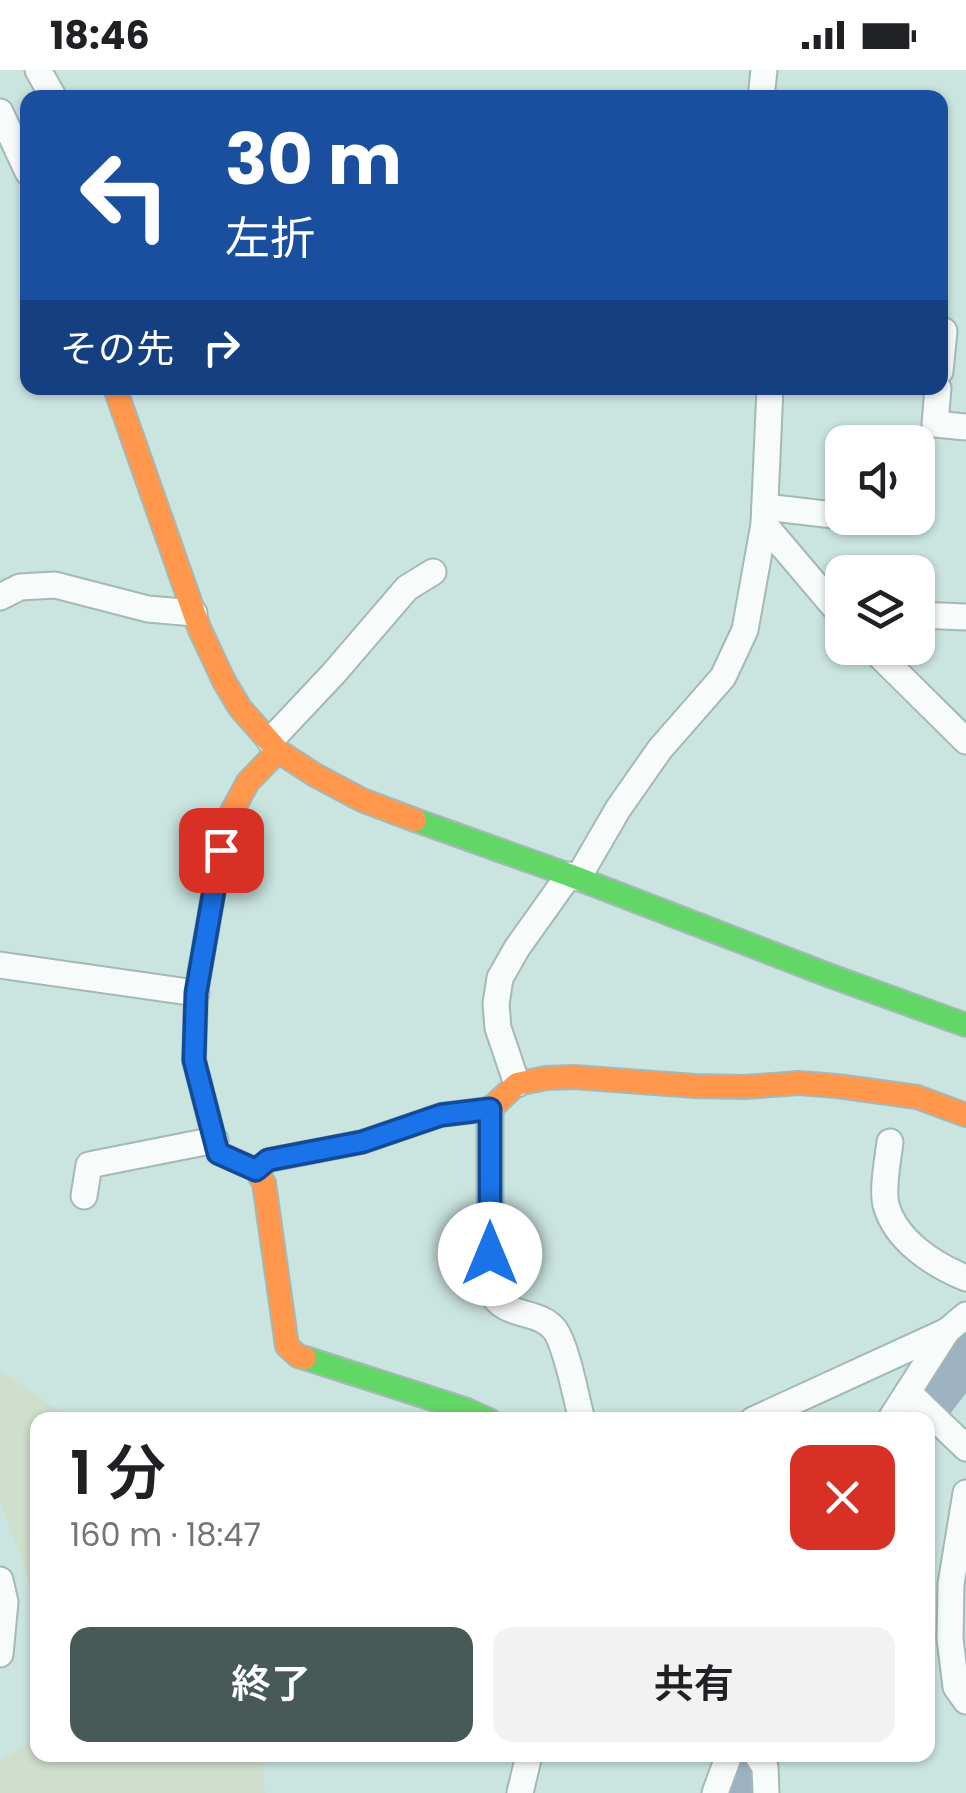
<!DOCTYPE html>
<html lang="ja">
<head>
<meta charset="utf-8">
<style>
	body { margin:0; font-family:Poppins,"Noto Sans JP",sans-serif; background:#f2f2f2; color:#202124; height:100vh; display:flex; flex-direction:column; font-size:38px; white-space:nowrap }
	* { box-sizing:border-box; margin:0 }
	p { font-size:32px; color:#757577 }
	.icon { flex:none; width:55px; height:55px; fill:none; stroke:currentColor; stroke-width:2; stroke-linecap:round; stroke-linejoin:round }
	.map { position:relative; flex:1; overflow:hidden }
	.panel { position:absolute; left:30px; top:1342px; width:905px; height:350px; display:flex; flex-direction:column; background:#fff; border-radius:20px; box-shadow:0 2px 8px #0004 }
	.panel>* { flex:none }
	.top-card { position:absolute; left:20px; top:20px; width:928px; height:305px; border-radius:20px; box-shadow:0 2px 8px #0004; background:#1a4fa0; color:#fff; overflow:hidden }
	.buttons { position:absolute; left:825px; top:355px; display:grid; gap:20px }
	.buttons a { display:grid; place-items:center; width:110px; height:110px; border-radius:20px; background:#fff; box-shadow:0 2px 8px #0004; font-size:50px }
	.pin { position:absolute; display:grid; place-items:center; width:85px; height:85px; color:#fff; margin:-42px; border-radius:20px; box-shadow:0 5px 15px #0006 }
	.me { position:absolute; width:110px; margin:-55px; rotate:0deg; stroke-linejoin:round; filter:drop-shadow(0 0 8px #0008) }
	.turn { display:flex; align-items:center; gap:35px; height:210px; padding:0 40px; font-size:45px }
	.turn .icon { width:130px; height:130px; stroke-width:2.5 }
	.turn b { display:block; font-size:70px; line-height:85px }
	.then { display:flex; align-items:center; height:95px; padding:0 40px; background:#0003; gap:20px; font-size:38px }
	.round { display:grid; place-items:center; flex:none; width:105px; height:105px; border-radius:20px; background:#f2f2f2 }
	.head { display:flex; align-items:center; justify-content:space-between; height:170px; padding:0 40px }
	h1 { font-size:60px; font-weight:600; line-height:75px }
	.cta { display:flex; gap:20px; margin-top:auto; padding:20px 40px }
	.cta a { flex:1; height:115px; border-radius:20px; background:#475a57; color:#fff; font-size:40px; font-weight:600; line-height:115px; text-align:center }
	.cta a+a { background:#f2f2f2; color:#202124 }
	.status { display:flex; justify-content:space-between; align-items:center; height:70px; padding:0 50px; background:#fff; direction:ltr }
	.status svg { height:28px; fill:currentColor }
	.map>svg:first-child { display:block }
	.green { fill:#d0decd }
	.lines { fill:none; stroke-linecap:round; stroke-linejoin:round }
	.river { stroke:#9db2c0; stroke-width:58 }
	.street-casing { stroke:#a4b9b6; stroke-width:29 }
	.fast-casing { stroke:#a4b9b6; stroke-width:26 }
	.slow-casing { stroke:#a4b9b6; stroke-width:26 }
	.street { stroke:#f7fbfa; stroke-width:25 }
	.fast { stroke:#63d668; stroke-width:22 }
	.slow { stroke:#ff974d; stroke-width:22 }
	.route-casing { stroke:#114b97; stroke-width:25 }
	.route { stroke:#1a73e8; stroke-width:18 }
</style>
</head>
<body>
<div class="status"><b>18:46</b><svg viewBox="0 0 49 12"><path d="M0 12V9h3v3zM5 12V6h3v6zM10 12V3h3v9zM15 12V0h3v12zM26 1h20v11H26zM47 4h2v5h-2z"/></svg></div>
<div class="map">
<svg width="966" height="1723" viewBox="0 0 966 1723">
	<rect width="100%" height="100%" fill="#cae4e0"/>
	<!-- green -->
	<g class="green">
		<path d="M0,1300l61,42 5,8h-28l-1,181 -37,-100z"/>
		<path d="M37,1668l1,17h225l2,38h-265v-32z"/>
	</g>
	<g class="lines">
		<!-- river -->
		<g class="river">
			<path d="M909,1350l57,-75"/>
			<path d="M734,1723l13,-38"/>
		</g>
		<!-- street casing -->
		<g class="street-casing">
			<g id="street">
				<path d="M38,0l16,28"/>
				<path d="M761,28l3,-28"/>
				<path d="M0,42l28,60"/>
				<path d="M940,260l4,1 -4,40"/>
				<path d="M938,318l-3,36 31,3"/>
				<path d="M765,437l77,9"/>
				<path d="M857,448l25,2"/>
				<path d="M764,454l78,92"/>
				<path d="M0,527l20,-10 35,-2 93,24 46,4"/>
				<path d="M918,545l48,2"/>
				<path d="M872,578l94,93"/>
				<path d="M270,671l64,-68 73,-85 26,-16"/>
				<path d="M578,808l40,-69 42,-60 63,-72 22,-47 19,-106 6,-136"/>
				<path d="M0,895l196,28"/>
				<path d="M517,1014l-19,-56 -2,-24 4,-26 17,-30 52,-73"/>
				<path d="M490,1039v182c16,29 48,17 65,39 12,17 21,68 27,90"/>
				<path d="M890,1072c-2,17 -8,47 -4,63 10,36 48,60 80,73"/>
				<path d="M84,1126l5,-31 126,-25"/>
				<path d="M908,1322l58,56"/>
				<path d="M753,1350l194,-89 19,-16"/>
				<path d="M890,1350l57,-89"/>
				<path d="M966,1423l-15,91 -1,55 6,48 10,14"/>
				<path d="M0,1510l5,22 -5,52"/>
				<path d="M757,1685l8,12 1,26"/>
				<path d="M520,1723l9,-38"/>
				<path d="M715,1723l14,-38"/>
			</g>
		</g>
		<!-- fast casing -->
		<g class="fast-casing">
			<g id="fast">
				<path d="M415,750l154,55 259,100 138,50"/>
				<path d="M305,1288l162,52 22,10"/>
			</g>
		</g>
		<!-- slow casing -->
		<g class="slow-casing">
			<g id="slow">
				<path d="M115,318l85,242 24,51 16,27 38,43 37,24 47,25 53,20"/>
				<path d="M278,681l-30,31 -18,33 -9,35 -25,143 -2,67 24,93 38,17 8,13 23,163 11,10 7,2"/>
				<path d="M256,1100l13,-10 93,-18 79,-27 49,-6 27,-25 29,-6 28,-1 121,9 50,1 54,-4 38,3 80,11 49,18"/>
			</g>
		</g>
		<!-- street -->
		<use href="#street" class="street"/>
		<!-- fast -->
		<use href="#fast" class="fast"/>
		<!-- slow -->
		<use href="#slow" class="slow"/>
	</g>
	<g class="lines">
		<!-- route casing -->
		<g class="route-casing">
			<path id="route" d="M221,780l-25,143 -2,67 24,93 38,17 12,-10 94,-18 79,-27 49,-6v145"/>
		</g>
		<!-- route -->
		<use href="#route" class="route"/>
	</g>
</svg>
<div class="buttons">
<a><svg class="icon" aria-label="sound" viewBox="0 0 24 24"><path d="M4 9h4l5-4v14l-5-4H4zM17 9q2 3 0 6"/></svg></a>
<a><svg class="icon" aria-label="layers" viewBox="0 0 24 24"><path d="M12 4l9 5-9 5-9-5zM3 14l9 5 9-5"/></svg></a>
</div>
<div class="pin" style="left:221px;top:780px;background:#d93025"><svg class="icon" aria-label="arrive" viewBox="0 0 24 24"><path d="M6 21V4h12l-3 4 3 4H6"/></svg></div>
<svg class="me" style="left:490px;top:1184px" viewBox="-20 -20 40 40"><circle r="19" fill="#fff"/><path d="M0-13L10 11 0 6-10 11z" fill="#1a73e8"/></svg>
<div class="top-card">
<div class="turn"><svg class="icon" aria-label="left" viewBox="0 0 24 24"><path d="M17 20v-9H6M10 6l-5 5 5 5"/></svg><div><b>30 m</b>左折</div></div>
<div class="then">その先<svg class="icon" aria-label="right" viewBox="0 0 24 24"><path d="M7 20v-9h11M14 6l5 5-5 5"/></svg></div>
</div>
<section class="panel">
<div class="head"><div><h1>1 分</h1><p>160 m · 18:47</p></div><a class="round" style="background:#d93025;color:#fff"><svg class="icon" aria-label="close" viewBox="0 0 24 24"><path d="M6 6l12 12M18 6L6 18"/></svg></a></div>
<div class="cta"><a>終了</a><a>共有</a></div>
</section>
</div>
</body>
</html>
